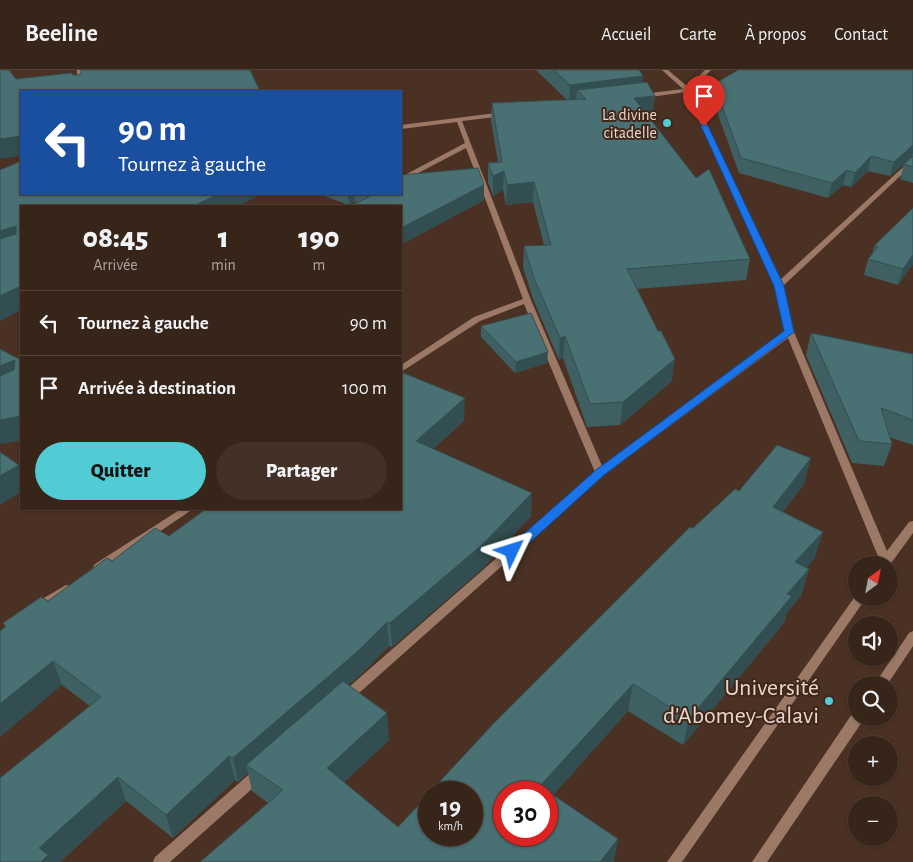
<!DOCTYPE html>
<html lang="fr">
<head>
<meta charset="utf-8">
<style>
	body { margin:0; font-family:"Alegreya Sans",sans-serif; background:#433127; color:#f1f3f6; height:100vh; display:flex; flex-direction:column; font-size:19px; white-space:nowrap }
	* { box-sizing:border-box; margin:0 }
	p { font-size:16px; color:#aba5a2 }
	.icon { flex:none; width:28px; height:28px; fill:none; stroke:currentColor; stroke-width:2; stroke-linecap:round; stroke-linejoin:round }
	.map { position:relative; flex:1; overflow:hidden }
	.side { position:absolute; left:20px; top:135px; width:382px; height:305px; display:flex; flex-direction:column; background:#38251a; border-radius:0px; box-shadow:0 1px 4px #0004,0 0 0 1px #524239 }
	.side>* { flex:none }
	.guide { position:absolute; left:20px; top:20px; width:382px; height:105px; border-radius:0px; box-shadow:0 1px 4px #0004,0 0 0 1px #524239; background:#1a4fa0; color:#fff; overflow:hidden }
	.needle { width:32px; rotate:32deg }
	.fabs { position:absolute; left:848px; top:486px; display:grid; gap:10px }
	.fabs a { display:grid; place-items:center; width:50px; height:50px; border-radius:50%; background:#38251a; box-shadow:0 1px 4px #0004,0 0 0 1px #524239; font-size:25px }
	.speed { position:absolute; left:418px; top:711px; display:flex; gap:10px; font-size:25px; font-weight:700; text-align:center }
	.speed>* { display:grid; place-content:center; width:65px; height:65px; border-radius:50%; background:#38251a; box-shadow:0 1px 4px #0004,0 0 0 1px #524239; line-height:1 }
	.speed small { font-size:12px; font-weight:400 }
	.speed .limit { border:8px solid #d22; background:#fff; color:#111 }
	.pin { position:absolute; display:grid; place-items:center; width:42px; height:42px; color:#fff; margin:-51px -21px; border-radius:50% 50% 50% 0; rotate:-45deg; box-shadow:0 0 5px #0007 }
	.pin .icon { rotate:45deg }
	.me { position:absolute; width:55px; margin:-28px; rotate:49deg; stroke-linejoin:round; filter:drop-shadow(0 0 4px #0008) }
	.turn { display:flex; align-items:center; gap:18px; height:105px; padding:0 15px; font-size:22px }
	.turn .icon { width:65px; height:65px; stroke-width:2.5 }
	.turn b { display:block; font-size:35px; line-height:42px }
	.eta { display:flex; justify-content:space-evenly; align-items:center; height:85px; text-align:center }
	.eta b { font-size:30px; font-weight:800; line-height:35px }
	.action { display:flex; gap:10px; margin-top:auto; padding:10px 15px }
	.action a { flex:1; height:58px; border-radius:30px; background:#51ccd5; color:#111; font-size:20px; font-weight:800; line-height:58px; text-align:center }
	.action a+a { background:#433127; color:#f1f3f6 }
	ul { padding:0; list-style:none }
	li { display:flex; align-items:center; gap:15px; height:65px; padding:0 15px; border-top:1px solid #524239 }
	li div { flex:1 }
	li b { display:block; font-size:19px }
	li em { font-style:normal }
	header { display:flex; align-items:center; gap:30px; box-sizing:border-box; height:70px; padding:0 25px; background:#38251a; border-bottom:1px solid #524239 }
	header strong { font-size:24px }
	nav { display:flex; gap:28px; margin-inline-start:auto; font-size:18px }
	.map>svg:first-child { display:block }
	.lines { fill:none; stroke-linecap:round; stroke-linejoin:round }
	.service { fill:#9c7967; fill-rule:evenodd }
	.minor { fill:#9c7967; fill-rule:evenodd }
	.wall { fill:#3f6063 }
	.shaded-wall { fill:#334e50 }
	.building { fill:#497073; stroke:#334e50; fill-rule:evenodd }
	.route { fill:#1a73e8; stroke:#114b97 }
	.poi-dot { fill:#51ccd5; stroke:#402719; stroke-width:2 }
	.labels { text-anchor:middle; stroke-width:4; stroke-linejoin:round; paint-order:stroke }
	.far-poi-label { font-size:16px; fill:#e8d7ce; stroke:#402719; text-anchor:end }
	.near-poi-label { font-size:24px; fill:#e8d7ce; stroke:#402719; text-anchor:end }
</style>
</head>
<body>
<header>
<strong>Beeline</strong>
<nav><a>Accueil</a><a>Carte</a><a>À propos</a><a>Contact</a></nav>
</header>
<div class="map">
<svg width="913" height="792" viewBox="0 0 913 792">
	<rect width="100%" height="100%" fill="#4b3123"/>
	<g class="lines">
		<!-- service -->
		<g class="service">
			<path d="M913,561v15l-26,39h-13l35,-52z"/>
			<path d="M856,643v5h7l-1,4 -95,140h-15l100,-148z"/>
		</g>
		<!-- minor -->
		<g class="minor">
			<rect x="77" y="0" width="6" height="21"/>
			<path d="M662,0h6l20,17 17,-17h6l-20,20 89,190 133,-122v6l-130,122 11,46 93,219 22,-29 4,-1v12l-24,33 -10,-1 1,-4 -92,-223 -184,137 -255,227 -4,1 -4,-1 -2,-4 2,-4 254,-222 -71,-168 -44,17 -79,51v-7l73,-48 49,-18 -57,-151 -65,34v-5l64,-34 -8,-21 -56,7v-4l103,-13 3,2 -3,2 -42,5 69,179 71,166 184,-135 -11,-45 -89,-194 -43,6 -3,-2 3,-2 40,-5z"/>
			<path d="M181,439h12l-90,61h-8l-2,-3 2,-3z"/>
			<path d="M66,515l4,1 2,3 -2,3 -30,19 -4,1 -4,-1 -2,-3 2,-3z"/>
			<path d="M856,525v3h10l-184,264h-15z"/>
			<path d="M259,698l5,2 2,4 -2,4 -94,84h-17l2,-5 99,-87z"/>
		</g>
	</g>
	<!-- wall -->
	<g class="wall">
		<path d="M536,0h103l4,6 -1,6 11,32h-6l103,145 -4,21 -109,9 35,92 -52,44 -33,2 -24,-69 -4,2 -26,-61 -10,-32 1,-21 20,-1 -11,-43 -27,3 -3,-15 -10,6 -5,-14v-19l10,-1 -7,-41 1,-18 75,-3z"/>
		<path d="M913,0v113l-13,-4 4,-15 8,-7 -22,19 -22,-5 -17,16 -8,-2 -15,13 -89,-25 -27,-75 2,-14z"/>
		<path d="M319,124h82l83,6 -82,44 -1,-38 -45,-2 -1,-3 -6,4z"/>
		<path d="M913,138v56l-15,21 -34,-10 4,-16 4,-4 2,-9z"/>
		<path d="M481,256l66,37 -32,10 -34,-36z"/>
		<path d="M811,263l102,21v91l-24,-8 3,7 -8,22 -32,-3 -46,-108z"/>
		<path d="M401,302l63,49 -31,28 98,67 -48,52 -91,79 -3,-1 -30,30 -11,9 41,55 -45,42 54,45 295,-299 46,-37 65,-7 -21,28 32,46 -9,10 3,1 -8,27 -14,16 -3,11 -101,122 -55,-34 -75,84 65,44 -418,23 68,-59 -16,-12 -4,-18 -10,9 -3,-2 -62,58 -47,-37 -66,61h-60l90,-156 -28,-21 -57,-57 -2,-5 45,-22 64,-40 57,-25z"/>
	</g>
	<!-- shaded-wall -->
	<g class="shaded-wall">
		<path d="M643,6l-2,16 -64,-2 -1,11 -7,1 1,-17z"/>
		<path d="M655,26l-2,18 -20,2 1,-18z"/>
		<path d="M21,66v20l-21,3v-20z"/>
		<path d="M913,75v7l-1,5 -22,19 4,-14z"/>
		<path d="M871,86l-3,15 -17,16 4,-14z"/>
		<path d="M847,100l-4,15 -15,13 4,-15z"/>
		<path d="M504,101l-1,19 -10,6v-20z"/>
		<path d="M534,112l-1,20 -27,3 1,-20z"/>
		<path d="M484,115v15l-82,44 -1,-16z"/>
		<path d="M219,124h43l-25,12h-44z"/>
		<path d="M348,124h7v7l-6,4z"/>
		<path d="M16,156l5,18 -21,10v-23z"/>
		<path d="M913,185v9l-15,21 5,-16z"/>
		<path d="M21,216v24l-21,11v-25z"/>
		<path d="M565,266l-2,22 -4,2 1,-22z"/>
		<path d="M548,282l-1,11 -32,10 1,-11z"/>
		<path d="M675,289l-3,22 -52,44 3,-23z"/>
		<path d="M15,290l6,19 -21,13v-26z"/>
		<path d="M465,328l-1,23 -48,43v-23z"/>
		<path d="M21,346v25l-21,3v-24z"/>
		<path d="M811,388l-7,26 -38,50 7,-27z"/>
		<path d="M19,395l2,6v21l-21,13v-29z"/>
		<path d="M532,423l-1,23 -48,52 -91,79 -2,-24z"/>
		<path d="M823,462l-8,26 -27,31 7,-27z"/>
		<path d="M809,499l-8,27 -14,16 -3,11 -101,122 6,-26 98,-125z"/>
		<path d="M387,552l2,24 -30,30 -106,93 -7,-4 2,8 -10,9 -5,-24z"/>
		<path d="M53,591l9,24 -62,52v-33z"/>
		<path d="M633,614l-5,27 -82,92 -6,-17z"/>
		<path d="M387,643l2,27 -59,55 -3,-27z"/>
		<path d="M229,686l6,24 -62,58 -7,-23z"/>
		<path d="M118,707l8,24 -66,61h-19l-2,-14z"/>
		<path d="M618,769l-4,23h-14z"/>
	</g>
	<!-- building -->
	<g class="building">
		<path d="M0,0h9l7,9 55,-6 2,2h6l2,-2v-3h169l10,21h-239v45l-21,3z"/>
		<path d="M554,0h85l4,6 -73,9z"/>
		<path d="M738,0h175v75l-19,17 -23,-6 -16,17 -8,-3 -15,13 -91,-25 -27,-74z"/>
		<path d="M647,12l8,14 -21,2 62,80 13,-9 41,90 -123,10 31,62h3l14,28 -52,43 -33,2 -25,-68 -5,2 -26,-60 -10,-32 27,-1 -17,-63 -27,3 -3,-14 -11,5 -5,-13 14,-1 -10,-59 94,-4 -9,-9z"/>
		<path d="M913,86v11l-9,-3z"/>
		<path d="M21,91v33h198l-26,12h-172v80l-21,10v-57l16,-5v-8l-16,5v-61z"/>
		<path d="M478,98l6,17 -83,43v-22h-51l19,-9 -9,-3h41v-19z"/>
		<path d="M913,138v47l-10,14 -35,-10 10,-12 -4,-1z"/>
		<path d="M531,243l17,39 -32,10 -35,-36z"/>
		<path d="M811,263l102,21v66l-32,-12 11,36 -33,-3z"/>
		<path d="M0,279l21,11v56l-21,4v-44l14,-6 1,-10 -15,6z"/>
		<path d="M401,302l64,26 -49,43 116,52 -49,51 -93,79 -3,-1 -30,30 -124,106 -4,-2 -63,59 -48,-38 -79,71 9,7 -7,7h-41v-84l101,-81 -48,-36 -53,43v-73l6,-5 -3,-3 38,-26 7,4 59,-43 5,3 43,-33 14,8 37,-27h195z"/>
		<path d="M777,375l34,13 -38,49 50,25 -28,30 14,7 -22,25 5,2 -103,123 -56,-35 -93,102 78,53 -18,23h-400l83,-72 -37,-25 97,-84 44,32 -60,55 71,59 31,-33v41h42v-43h-41l64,-69 196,-196 3,1 42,-39 4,2zM504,722h42v43h-42z"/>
		<path d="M0,382l19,13 -19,11z"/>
	</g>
	<!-- route -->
	<path class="route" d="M702,54l6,2 76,160 10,46 -190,143 -87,79h-9l-2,-3 2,-3 88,-78 188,-139 -10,-45 -73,-160z"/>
	<!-- markers -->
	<g class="poi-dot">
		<circle cx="667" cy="53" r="5"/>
		<circle cx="829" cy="631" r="5"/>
	</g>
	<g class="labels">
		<!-- far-poi labels -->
		<g class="far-poi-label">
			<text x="657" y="50">La divine<tspan x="657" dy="18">citadelle</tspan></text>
		</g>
		<!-- near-poi labels -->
		<g class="near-poi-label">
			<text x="819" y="625">Université<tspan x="819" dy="28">d'Abomey-Calavi</tspan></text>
		</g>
	</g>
</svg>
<div class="fabs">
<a><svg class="needle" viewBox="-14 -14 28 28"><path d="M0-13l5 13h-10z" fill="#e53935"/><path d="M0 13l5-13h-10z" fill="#aba5a2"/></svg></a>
<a><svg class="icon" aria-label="sound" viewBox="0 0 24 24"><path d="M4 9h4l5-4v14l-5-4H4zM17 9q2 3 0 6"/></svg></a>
<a><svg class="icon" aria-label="search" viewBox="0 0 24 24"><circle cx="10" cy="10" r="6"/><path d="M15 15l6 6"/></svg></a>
<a>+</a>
<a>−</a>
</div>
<div class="speed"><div>19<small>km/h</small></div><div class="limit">30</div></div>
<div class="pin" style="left:704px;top:56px;background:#d93025"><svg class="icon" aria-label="arrive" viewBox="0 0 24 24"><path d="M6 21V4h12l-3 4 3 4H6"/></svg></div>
<svg class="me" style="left:512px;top:481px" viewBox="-20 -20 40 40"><path d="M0-17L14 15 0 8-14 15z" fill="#1a73e8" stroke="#fff" stroke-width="4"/></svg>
<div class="guide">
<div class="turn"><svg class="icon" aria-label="left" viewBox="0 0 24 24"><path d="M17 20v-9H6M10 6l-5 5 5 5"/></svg><div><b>90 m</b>Tournez à gauche</div></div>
</div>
<section class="side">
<div class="eta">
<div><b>08:45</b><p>Arrivée</p></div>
<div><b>1</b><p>min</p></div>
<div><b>190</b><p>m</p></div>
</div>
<ul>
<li><svg class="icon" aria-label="left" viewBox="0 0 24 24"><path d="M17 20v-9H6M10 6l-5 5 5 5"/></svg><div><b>Tournez à gauche</b></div><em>90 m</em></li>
<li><svg class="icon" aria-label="arrive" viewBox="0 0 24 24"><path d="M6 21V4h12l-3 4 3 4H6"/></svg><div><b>Arrivée à destination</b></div><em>100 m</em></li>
</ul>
<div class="action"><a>Quitter</a><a>Partager</a></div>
</section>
</div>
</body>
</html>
